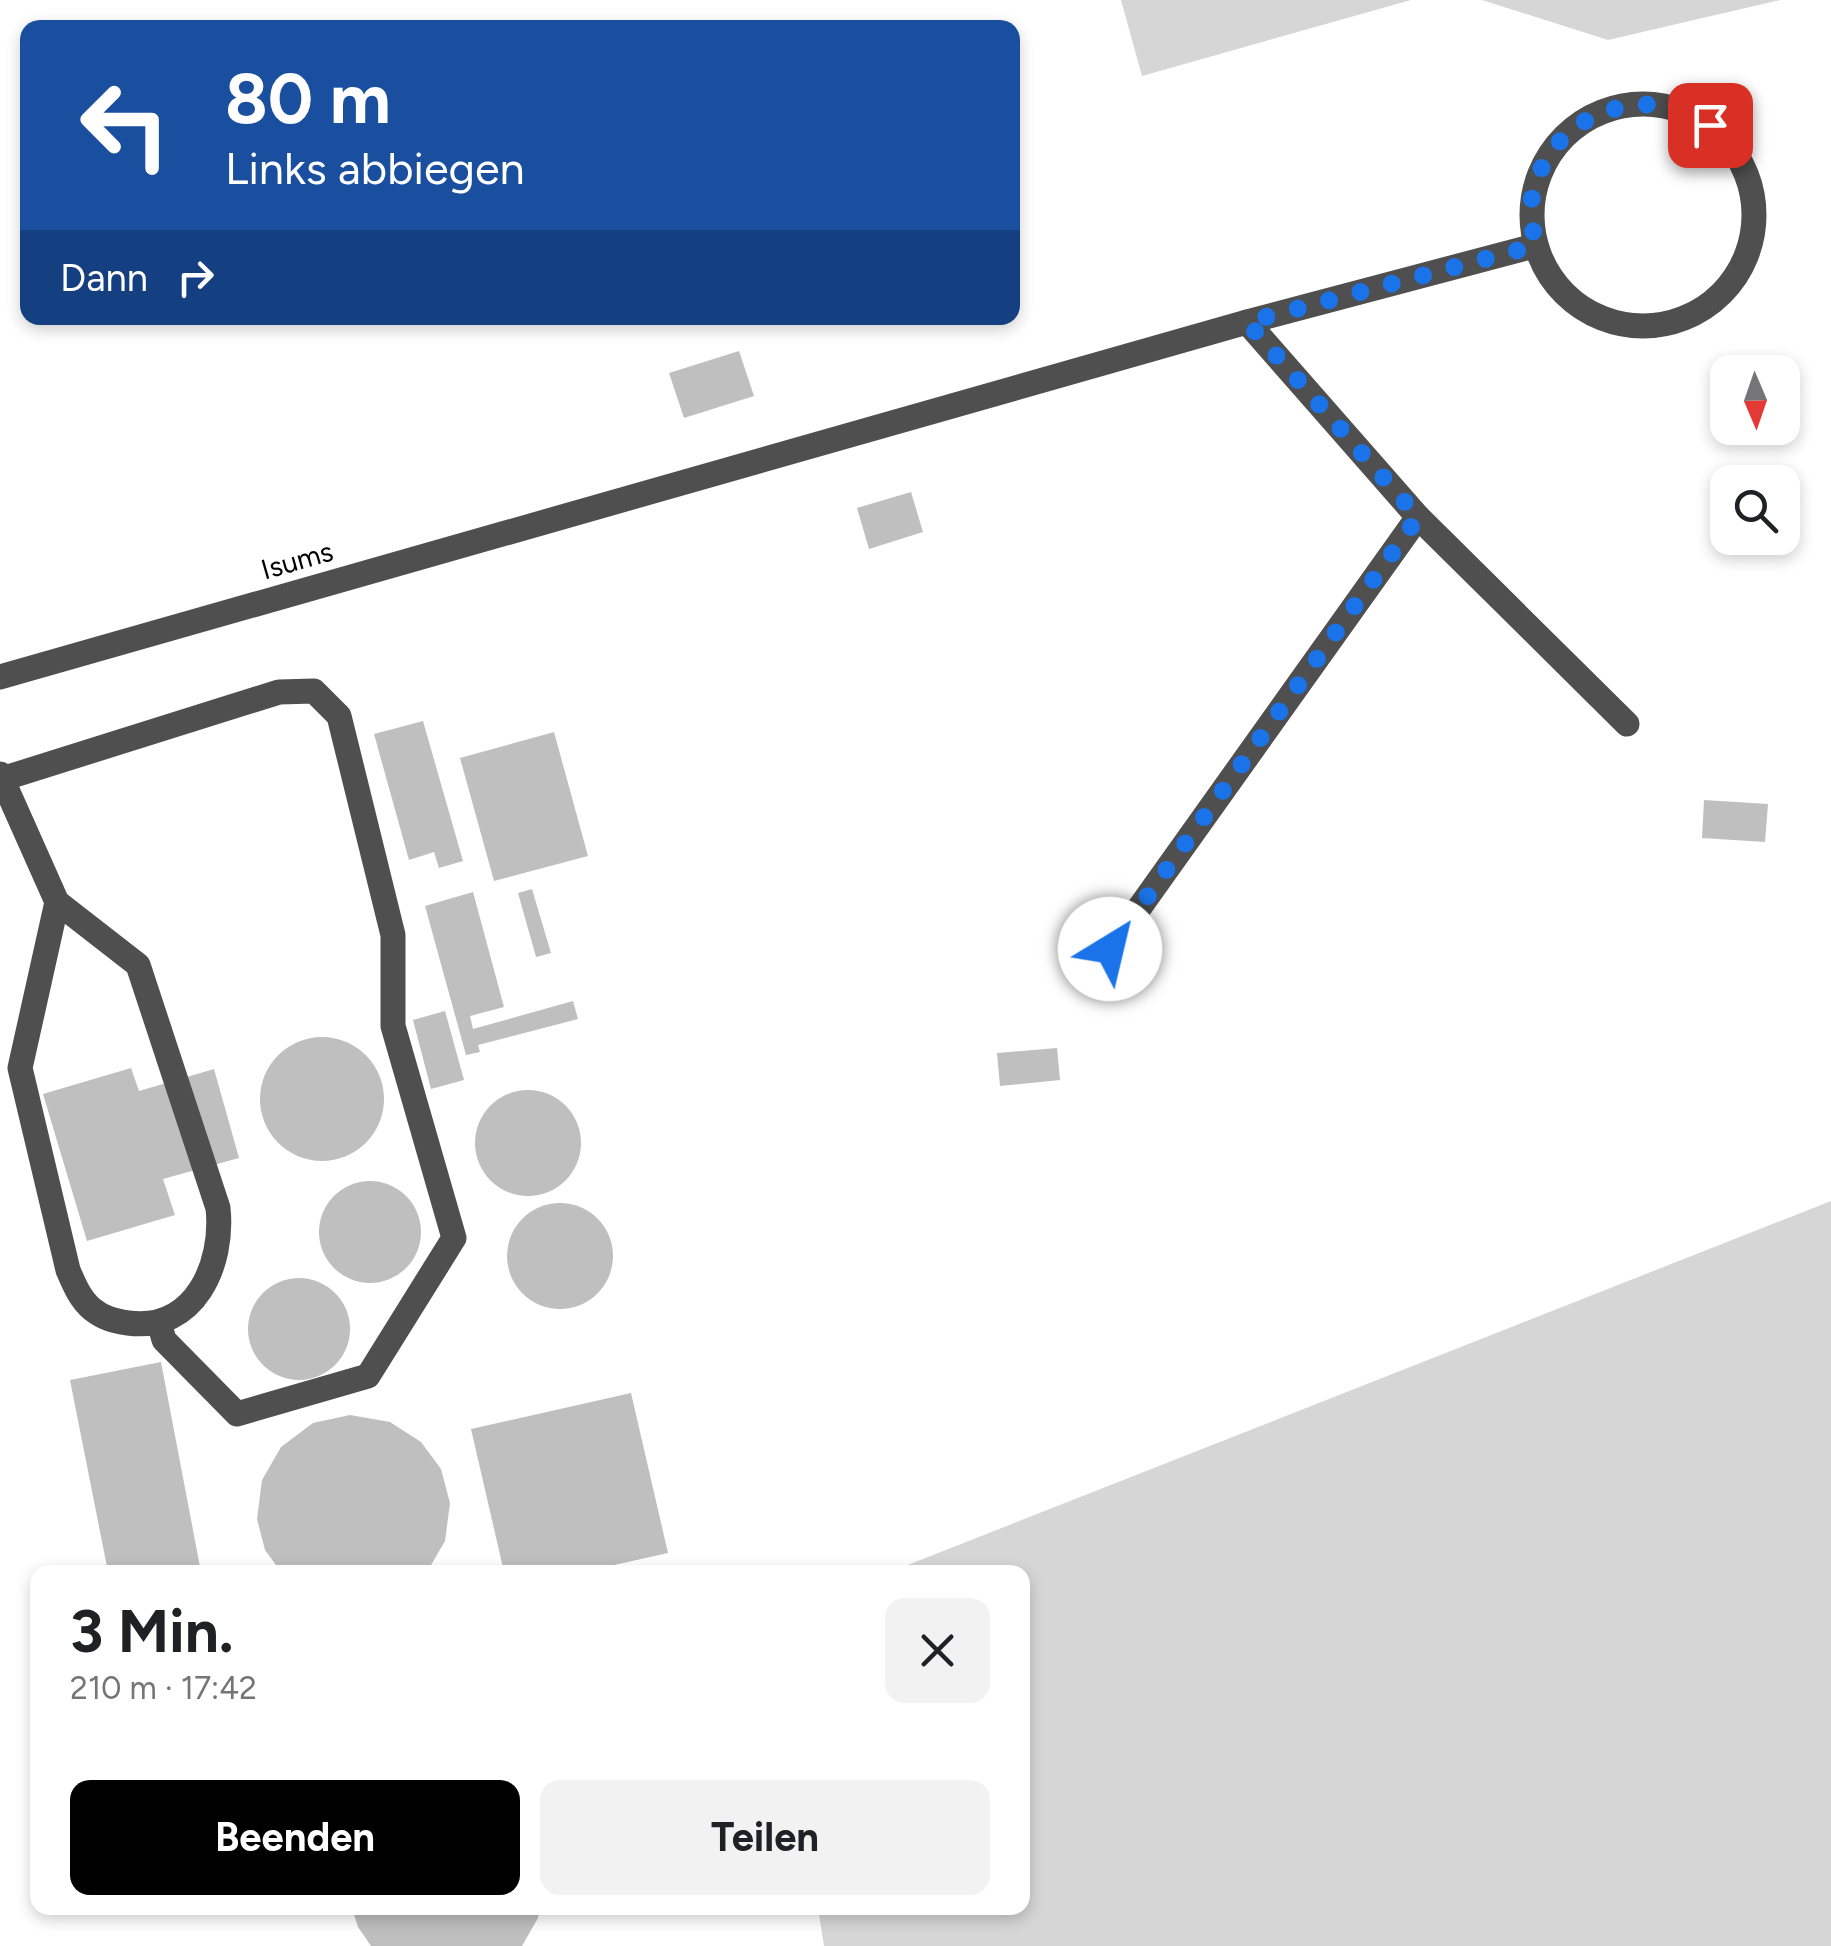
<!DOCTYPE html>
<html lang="de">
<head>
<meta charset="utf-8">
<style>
	body { margin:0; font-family:Figtree,sans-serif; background:#f2f2f2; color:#202124; height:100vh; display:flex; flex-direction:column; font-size:38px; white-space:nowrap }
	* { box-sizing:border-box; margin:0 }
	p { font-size:32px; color:#757577 }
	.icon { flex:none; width:55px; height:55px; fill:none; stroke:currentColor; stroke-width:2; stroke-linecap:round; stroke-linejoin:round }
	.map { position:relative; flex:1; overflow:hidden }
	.panel { position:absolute; left:30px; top:1565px; width:1000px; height:350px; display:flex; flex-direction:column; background:#fff; border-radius:20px; box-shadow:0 5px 15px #0003 }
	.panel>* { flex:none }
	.guide { position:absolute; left:20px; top:20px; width:1000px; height:305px; border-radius:20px; box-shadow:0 5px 15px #0003; background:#1a4fa0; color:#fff; overflow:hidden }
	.needle { width:65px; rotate:178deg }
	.controls { position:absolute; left:1710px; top:355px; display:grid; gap:20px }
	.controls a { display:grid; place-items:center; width:90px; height:90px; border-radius:20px; background:#fff; box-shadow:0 5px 15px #0003; font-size:50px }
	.pin { position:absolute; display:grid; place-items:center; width:85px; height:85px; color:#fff; margin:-42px; border-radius:20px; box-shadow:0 5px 15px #0006 }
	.me { position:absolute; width:110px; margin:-55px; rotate:36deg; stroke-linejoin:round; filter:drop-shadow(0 0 8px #0008) }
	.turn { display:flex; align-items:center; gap:35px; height:210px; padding:0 40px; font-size:45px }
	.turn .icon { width:130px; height:130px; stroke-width:2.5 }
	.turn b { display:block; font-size:70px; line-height:85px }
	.then { display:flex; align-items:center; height:95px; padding:0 40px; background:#0003; gap:20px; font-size:38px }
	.round { display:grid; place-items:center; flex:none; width:105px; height:105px; border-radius:20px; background:#f2f2f2 }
	.summary { display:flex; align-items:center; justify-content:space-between; height:170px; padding:0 40px }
	h1 { font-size:60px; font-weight:700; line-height:75px }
	.primary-button { display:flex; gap:20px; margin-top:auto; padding:20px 40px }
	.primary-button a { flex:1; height:115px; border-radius:20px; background:#000; color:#fff; font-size:40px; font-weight:700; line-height:115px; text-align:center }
	.primary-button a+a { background:#f2f2f2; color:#202124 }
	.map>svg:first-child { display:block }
	.green { fill:#d6d6d6 }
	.building { fill:#bfbfbf }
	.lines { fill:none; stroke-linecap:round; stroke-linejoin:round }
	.minor { stroke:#4f4f4f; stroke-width:25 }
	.route { stroke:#1a73e8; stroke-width:18; stroke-dasharray:0 32.4 }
	.labels { text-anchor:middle; stroke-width:8; stroke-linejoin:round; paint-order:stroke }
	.street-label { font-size:28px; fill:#000; stroke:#fff }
</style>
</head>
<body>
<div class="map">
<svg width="1831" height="1946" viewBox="0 0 1831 1946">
	<rect width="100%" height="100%" fill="#fff"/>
	<!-- green -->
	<g class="green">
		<path d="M1121,0h290l-269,76z"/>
		<path d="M1482,0h298l-172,40z"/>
		<path d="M1831,1201v745h-1007l-6,-38h204v-336h-132z"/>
	</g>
	<!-- building -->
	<g class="building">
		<path d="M739,351l15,45 -70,22 -15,-45z"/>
		<path d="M911,492l12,40 -54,17 -12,-41z"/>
		<path d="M423,721l40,140 -24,7 -5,-16 -25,8 -35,-126z"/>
		<path d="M554,732l34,124 -94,25 -34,-123z"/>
		<path d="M1704,800l64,4 -3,38 -63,-4z"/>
		<path d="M532,889l19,64 -15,4 -18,-64z"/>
		<path d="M473,892l31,115 -34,9 3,13 100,-28 5,18 -100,26 2,7 -14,3 -41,-149z"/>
		<path d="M445,1011l19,69 -33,9 -18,-69z"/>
		<circle cx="322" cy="1099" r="62"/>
		<path d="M1057,1048l3,32 -60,6 -3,-33z"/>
		<path d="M131,1068l8,23 75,-22 25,89 -76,21 12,36 -88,26 -44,-147z"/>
		<circle cx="528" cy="1143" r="53"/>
		<circle cx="370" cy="1232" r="51"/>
		<circle cx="560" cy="1256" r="53"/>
		<circle cx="299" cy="1329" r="51"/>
		<path d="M161,1362l40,210h-93l-38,-192z"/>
		<path d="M631,1393l37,160 -85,19h-79l-33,-143z"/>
		<path d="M350,1415l40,7 31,20 20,27 9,34 -5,38 -18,31h-146l-16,-22 -8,-31 5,-39 19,-33 32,-24z"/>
		<path d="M352,1908h187l-1,10 -16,28h-151l-13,-19z"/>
	</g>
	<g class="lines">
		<!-- minor -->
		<g class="minor">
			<circle cx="1643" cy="215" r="111"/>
			<path d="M1247,322l171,195 209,207"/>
			<path d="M0,677l1247,-355 287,-76"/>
			<path d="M0,774l57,128 81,63 80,243c6,56 -23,124 -90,115 -14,-2 -25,-5 -36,-14 -12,-10 -18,-25 -24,-39l-48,-202 37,-166"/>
			<path d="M5,778l274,-86 35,-1 25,25 54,219v91l61,212 -86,138 -131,38 -73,-74 -5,-18"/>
			<path d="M1110,949l308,-432"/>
		</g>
	</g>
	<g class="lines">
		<!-- route -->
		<path class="route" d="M1110,949l308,-432 -171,-195 287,-76c0,-16 -5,-39 -1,-54 15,-60 68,-92 128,-87 16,1 35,14 49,20"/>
	</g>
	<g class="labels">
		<!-- street labels -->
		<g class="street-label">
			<text transform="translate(297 560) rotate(-16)" y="10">Isums</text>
		</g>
	</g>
</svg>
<div class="controls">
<a><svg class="needle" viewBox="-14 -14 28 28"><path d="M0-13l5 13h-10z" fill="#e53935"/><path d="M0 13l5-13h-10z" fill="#757577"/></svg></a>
<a><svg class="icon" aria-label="search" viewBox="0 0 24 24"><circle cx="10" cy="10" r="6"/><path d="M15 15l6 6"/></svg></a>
</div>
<div class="pin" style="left:1710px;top:125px;background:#d93025"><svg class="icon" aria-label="arrive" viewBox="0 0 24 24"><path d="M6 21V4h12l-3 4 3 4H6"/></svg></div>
<svg class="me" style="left:1110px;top:949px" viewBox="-20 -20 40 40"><circle r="19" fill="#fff"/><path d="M0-13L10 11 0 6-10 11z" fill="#1a73e8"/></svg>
<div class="guide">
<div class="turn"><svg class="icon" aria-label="left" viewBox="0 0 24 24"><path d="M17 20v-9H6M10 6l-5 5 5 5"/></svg><div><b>80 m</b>Links abbiegen</div></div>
<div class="then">Dann<svg class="icon" aria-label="right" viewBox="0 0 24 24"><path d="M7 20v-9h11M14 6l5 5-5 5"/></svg></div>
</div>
<section class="panel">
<div class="summary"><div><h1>3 Min.</h1><p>210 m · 17:42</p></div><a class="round"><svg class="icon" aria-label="close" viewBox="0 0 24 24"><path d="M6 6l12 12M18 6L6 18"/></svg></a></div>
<div class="primary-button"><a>Beenden</a><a>Teilen</a></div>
</section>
</div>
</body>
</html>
